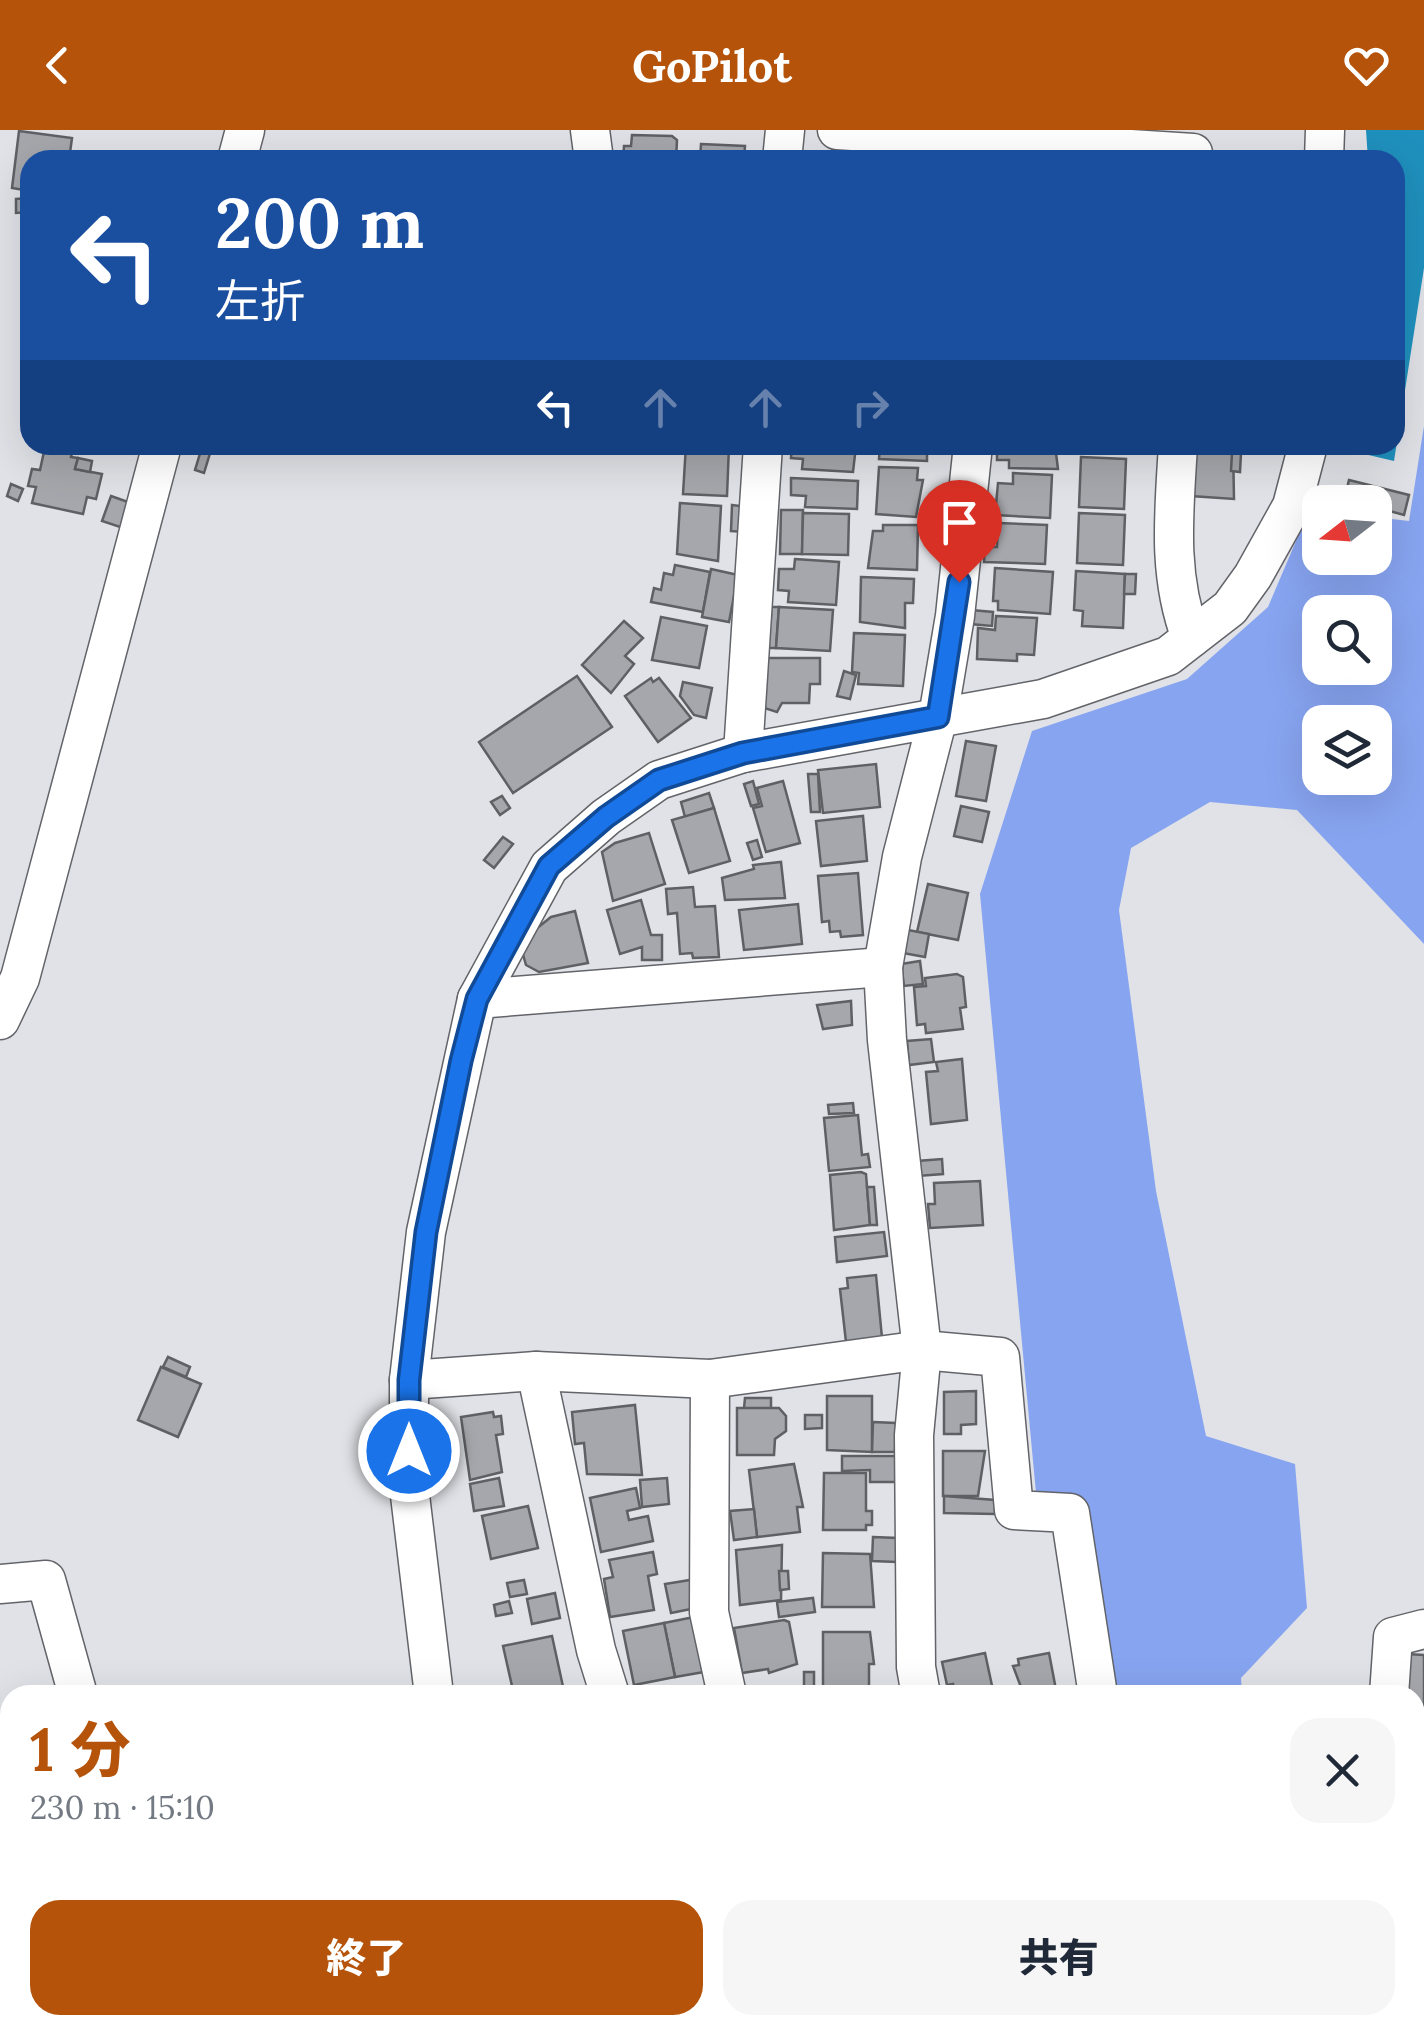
<!DOCTYPE html>
<html lang="ja">
<head>
<meta charset="utf-8">
<style>
	body { margin:0; font-family:Lora,"Noto Sans JP",serif; background:#f6f6f7; color:#1f2937; height:100vh; display:flex; flex-direction:column; font-size:38px; white-space:nowrap }
	* { box-sizing:border-box; margin:0 }
	p { font-size:32px; color:#747a83 }
	.icon { flex:none; width:55px; height:55px; fill:none; stroke:currentColor; stroke-width:2; stroke-linecap:round; stroke-linejoin:round }
	.map { position:relative; flex:1; overflow:hidden }
	.panel { position:absolute; left:0px; top:1555px; width:1425px; height:350px; display:flex; flex-direction:column; background:#fff; border-radius:30px 30px 0 0; box-shadow:0 10px 40px #0002 }
	.panel>* { flex:none }
	.guide { position:absolute; left:20px; top:20px; width:1385px; height:305px; border-radius:30px; box-shadow:0 10px 40px #0002; background:#1a4fa0; color:#fff; overflow:hidden }
	.needle { width:65px; rotate:253deg }
	.fabs { position:absolute; left:1302px; top:355px; display:grid; gap:20px }
	.fabs a { display:grid; place-items:center; width:90px; height:90px; border-radius:20px; background:#fff; box-shadow:0 10px 40px #0002; font-size:50px }
	.pin { position:absolute; display:grid; place-items:center; width:85px; height:85px; color:#fff; margin:-102px -42px; border-radius:50% 50% 50% 0; rotate:-45deg; box-shadow:0 0 10px #0007 }
	.pin .icon { rotate:45deg }
	.me { position:absolute; width:110px; margin:-55px; rotate:0deg; stroke-linejoin:round; filter:drop-shadow(0 0 8px #0008) }
	.turn { display:flex; align-items:center; gap:35px; height:210px; padding:0 30px; font-size:45px }
	.turn .icon { width:130px; height:130px; stroke-width:2.5 }
	.turn b { display:block; font-size:70px; line-height:85px }
	.lanes { display:flex; align-items:center; height:95px; padding:0 30px; background:#0003; justify-content:center; gap:50px; direction:ltr }
	.lanes .off { opacity:.35 }
	.round { display:grid; place-items:center; flex:none; width:105px; height:105px; border-radius:30px; background:#f6f6f7 }
	.headline { display:flex; align-items:center; justify-content:space-between; height:170px; padding:0 30px }
	h1 { font-size:60px; font-weight:800; line-height:75px; color:#b45309 }
	.button { display:flex; gap:20px; margin-top:auto; padding:20px 30px }
	.button a { flex:1; height:115px; border-radius:30px; background:#b45309; color:#fff; font-size:40px; font-weight:800; line-height:115px; text-align:center }
	.button a+a { background:#f6f6f7; color:#1f2937 }
	header { display:flex; justify-content:space-between; align-items:center; height:130px; padding:0 30px; background:#b45309; color:#fff; font-size:45px; font-weight:800 }
	.map>svg:first-child { display:block }
	.forest { fill:#87a4f0; fill-rule:evenodd }
	.water { fill:#1f90bd }
	.building { fill:#a5a7ac; stroke:#5e6064; stroke-width:2.5 }
	.lines { fill:none; stroke-linecap:round; stroke-linejoin:round }
	.minor-casing { stroke:#636469; stroke-width:41 }
	.minor { stroke:#fff; stroke-width:38 }
	.route-casing { stroke:#114b97; stroke-width:25 }
	.route { stroke:#1a73e8; stroke-width:18 }
</style>
</head>
<body>
<header><svg class="icon" aria-label="back" viewBox="0 0 24 24"><path d="M15 5l-7 7 7 7"/></svg>GoPilot<svg class="icon" aria-label="heart" viewBox="0 0 24 24"><path d="M12 20l-8-8c-3-5 5-10 8-4 3-6 11-1 8 4z"/></svg></header>
<div class="map">
<svg width="1424" height="1905" viewBox="0 0 1424 1905">
	<rect width="100%" height="100%" fill="#e0e2e7"/>
	<!-- forest -->
	<g class="forest">
		<path d="M1424,296v518l-127,-134 -87,-8 -79,46 -12,62 37,281 50,245 89,28 12,144 -66,70 1,17h-124l-31,-192 -51,-10 -56,-599 52,-163 155,-52 81,-72 42,-99 10,2v48h55v-41l34,4zM1320,482h55v56h-55zM1320,592h55v56h-55z"/>
		<path d="M331,1895h106l-25,10h-94z"/>
		<path d="M439,1895h731l-1,10h-718z"/>
	</g>
	<!-- water -->
	<path class="water" d="M1366,0h58v138l-30,193 -34,-8v-8h35v-285h-27z"/>
	<!-- building -->
	<g class="building">
		<path d="M19,1l53,7 -3,22h-39v31l-18,-3z"/>
		<path d="M632,5l40,1 5,4 -1,20h-53l1,-14h7z"/>
		<path d="M701,14l44,2 -1,14h-44z"/>
		<path d="M30,68v14l-14,1v-14z"/>
		<path d="M686,315l43,1 -2,50 -44,-2z"/>
		<path d="M792,315l64,1 -3,26 -51,-3 1,-10 -12,-1z"/>
		<path d="M880,315h47v16l-48,-2z"/>
		<path d="M997,315h58l3,24 -49,-1v-8h-12z"/>
		<path d="M1083,315h47v8l-47,-3z"/>
		<path d="M1193,315h40l1,54 -43,-3z"/>
		<path d="M45,317l27,6 -1,4 7,1 -3,11 27,5 -6,25 -9,-2 -4,17 -51,-11 4,-16 -8,-1 4,-17 8,1z"/>
		<path d="M202,317l9,3 -7,23 -9,-3z"/>
		<path d="M1232,323h9l-1,19 -9,-1z"/>
		<path d="M1081,327l45,2 -2,50 -45,-2z"/>
		<path d="M78,328l14,3 -2,11 -15,-3z"/>
		<path d="M879,337l39,1 -1,12h6l-7,37 -40,-3z"/>
		<path d="M1013,343l39,2 -2,43 -55,-3 3,-32 15,1z"/>
		<path d="M791,348l67,3 -1,28 -52,-2 1,-11 -15,-1z"/>
		<path d="M1349,350l60,15 -5,20 -29,-8v-5l-31,-2z"/>
		<path d="M11,354l12,5 -5,12 -11,-5z"/>
		<path d="M111,366l20,7 -8,25 -21,-7z"/>
		<path d="M680,373l41,3 -3,55 -41,-7z"/>
		<path d="M732,375l16,2 -2,25 -15,-1z"/>
		<path d="M781,380h22l-1,44h-22z"/>
		<path d="M803,383l46,1 -1,41 -46,-1z"/>
		<path d="M1079,383l46,2 -2,50 -46,-2z"/>
		<path d="M928,392l22,1 -1,11 -22,-2z"/>
		<path d="M998,393l49,2 -2,39 -61,-2 1,-15h12z"/>
		<path d="M883,395h35l-1,45 -49,-2 5,-37h10z"/>
		<path d="M795,429l44,3 -3,43 -48,-3 1,-11 -11,-1 1,-21h15z"/>
		<path d="M675,435l35,7 -7,40 -52,-10 3,-14 7,2 3,-17 9,2z"/>
		<path d="M995,438l58,4 -3,42 -52,-4v-9h-5z"/>
		<path d="M711,439l27,6 -9,47 -27,-5z"/>
		<path d="M1076,441l49,3 -2,54 -41,-2 1,-15 -9,-1z"/>
		<path d="M1125,444h11l-1,20h-11z"/>
		<path d="M861,447l53,2 -1,24h-8v25l-45,-6z"/>
		<path d="M771,477h8l-3,41h-12l2,-32h5z"/>
		<path d="M779,477l54,3 -3,41 -54,-3z"/>
		<path d="M971,480l22,2 -1,14 -22,-2z"/>
		<path d="M996,486l41,2 -3,37 -17,-1v7l-40,-2 1,-31 17,2z"/>
		<path d="M661,487l46,9 -8,42 -47,-8z"/>
		<path d="M624,491l19,17 -18,18 9,8 -23,29 -29,-28z"/>
		<path d="M854,503l51,2 -2,51 -45,-2 1,-11 -7,-1z"/>
		<path d="M763,528h57v26h-10l-1,19h-27l-5,9 -16,-5z"/>
		<path d="M844,541l12,4 -6,24 -13,-3z"/>
		<path d="M577,546l35,51 -99,66 -34,-51z"/>
		<path d="M651,548l2,4 6,-4 32,40 -33,24 -33,-46z"/>
		<path d="M683,552l29,6 -6,30 -12,-3 -14,-19z"/>
		<path d="M966,611l30,5 -10,55 -30,-5z"/>
		<path d="M876,634l4,43 -57,6 -5,-43z"/>
		<path d="M808,644h10l2,38h-9z"/>
		<path d="M753,651l6,23 -8,2 -7,-22z"/>
		<path d="M783,651l17,62 -34,9 -13,-44 9,-2 -5,-18z"/>
		<path d="M709,663l5,15 -29,9 -4,-15z"/>
		<path d="M502,666l8,12 -10,7 -9,-13z"/>
		<path d="M961,676l28,6 -7,30 -28,-6z"/>
		<path d="M714,678l16,53 -41,12 -17,-53z"/>
		<path d="M863,686l4,45 -46,5 -5,-45z"/>
		<path d="M649,703l16,51 -52,17 -11,-49 13,-9z"/>
		<path d="M503,707l10,7 -19,24 -10,-8z"/>
		<path d="M757,710l5,17 -9,3 -6,-17z"/>
		<path d="M781,732l4,36 -60,2 -3,-22 32,-9 -1,-4z"/>
		<path d="M858,743l5,62 -22,2 -1,-6 -10,1 -1,-11 -7,1 -4,-46z"/>
		<path d="M928,754l40,9 -10,47 -41,-8z"/>
		<path d="M693,757l2,20 20,-1 4,51 -26,1 -1,-5 -12,1 -3,-41 -9,1 -2,-25z"/>
		<path d="M641,770l10,35h11v25h-20v-13l-22,7 -13,-44z"/>
		<path d="M798,774l4,40 -58,6 -5,-40z"/>
		<path d="M575,781l13,52 -49,9 -13,-7 -4,-14 9,-18 20,-16z"/>
		<path d="M908,800l21,4 -4,23 -22,-4z"/>
		<path d="M920,831l3,23 -19,2 -3,-22z"/>
		<path d="M957,844l6,3 3,30 -6,1 3,21 -37,4 -1,-9 -8,1 -3,-38 12,-1 -1,-8z"/>
		<path d="M851,871l1,24 -29,4 -6,-24z"/>
		<path d="M931,909l3,23 -25,3 -2,-24z"/>
		<path d="M962,929l5,61 -36,4 -5,-52 12,-1 -2,-9z"/>
		<path d="M853,973l1,10 -25,1 -1,-9z"/>
		<path d="M858,985l4,40 6,-1 2,13 -41,4 -5,-53z"/>
		<path d="M942,1029l1,15 -25,2 -1,-15z"/>
		<path d="M861,1042l5,2 4,51 -36,5 -4,-55z"/>
		<path d="M980,1051l3,44 -53,3 -2,-24h7l-1,-21z"/>
		<path d="M867,1057h7l3,38h-7z"/>
		<path d="M884,1102l3,24 -50,6 -2,-25z"/>
		<path d="M876,1145l6,63 -36,4 -6,-53 8,-1 -1,-10z"/>
		<path d="M168,1227l22,10 -4,10 -23,-10z"/>
		<path d="M161,1237l40,17 -23,53 -40,-17z"/>
		<path d="M976,1261v33l-15,1v9h-17v-42z"/>
		<path d="M827,1266h45v56l-45,-2z"/>
		<path d="M745,1268h26v11l-27,-1z"/>
		<path d="M635,1275l7,70 -55,-1 -3,-31 -9,1 -3,-32z"/>
		<path d="M737,1278h42l7,8v15l-11,8 -1,16h-37z"/>
		<path d="M493,1282l1,5 7,-1 2,18 -7,1 6,37 -32,8 -9,-63z"/>
		<path d="M805,1285h17v13l-17,1z"/>
		<path d="M873,1292l23,1 -1,29h-23z"/>
		<path d="M943,1321h42l-7,45h-35z"/>
		<path d="M842,1326h54v26h-26v-12l-28,1z"/>
		<path d="M794,1334l9,43h-6l3,25 -43,5 -8,-67z"/>
		<path d="M824,1343h42v38h6v14h-6v5h-43z"/>
		<path d="M499,1348l5,28 -30,5 -4,-27z"/>
		<path d="M667,1348l2,26 -27,3 -2,-27z"/>
		<path d="M636,1358l4,20 -13,3 2,9 19,-4 5,25 -52,11 -11,-54z"/>
		<path d="M944,1366l51,4v14l-51,-1z"/>
		<path d="M528,1376l10,42 -47,11 -9,-43z"/>
		<path d="M754,1379l3,28 -23,3 -4,-29z"/>
		<path d="M873,1407l25,1 -1,24 -25,-1z"/>
		<path d="M782,1415l-1,55 -41,5 -4,-55z"/>
		<path d="M653,1422l4,22 -9,2 6,34 -44,7 -6,-38 9,-2 -4,-17z"/>
		<path d="M823,1423l47,1 4,53h-52z"/>
		<path d="M779,1441h9l1,18 -9,1z"/>
		<path d="M524,1450l3,14 -17,3 -3,-14z"/>
		<path d="M690,1450l6,28 -25,5 -6,-29z"/>
		<path d="M555,1463l5,25 -28,6 -5,-25z"/>
		<path d="M813,1468l2,14 -36,5 -2,-15z"/>
		<path d="M509,1471l3,12 -16,3 -2,-11z"/>
		<path d="M694,1487l10,55 -29,5 -11,-54z"/>
		<path d="M784,1490l5,2 8,42 -28,9 -1,-4 -26,4 -8,-45z"/>
		<path d="M664,1493l11,54 -41,8 -11,-54z"/>
		<path d="M823,1502h47l4,32h-5v24l-46,-1z"/>
		<path d="M552,1506l12,55 -50,4 -11,-49z"/>
		<path d="M985,1523l9,42h-39l-2,-11 -6,1 -5,-23z"/>
		<path d="M1049,1523l8,42h-33l-11,-29 6,-1 -1,-6z"/>
		<path d="M1407,1524l17,1v65l-1,-5 -8,-1v-19h-10z"/>
		<rect x="804" y="1542" width="10" height="21"/>
		<path d="M1415,1584l8,1 1,18h-9z"/>
		<path d="M1415,1609l9,1v85l-9,-1z"/>
		<path d="M1237,1895h64l-2,10h-63z"/>
	</g>
	<g class="lines">
		<!-- minor casing -->
		<g class="minor-casing">
			<g id="minor">
				<path d="M590,0l4,30"/>
				<path d="M837,0l356,23"/>
				<path d="M237,30l8,-30"/>
				<path d="M782,30l3,-30"/>
				<path d="M1324,30l1,-30"/>
				<path d="M1178,315c-4,68 -11,129 13,193"/>
				<path d="M743,623l20,-308"/>
				<path d="M477,869l406,-32"/>
				<path d="M0,890l20,-42 142,-533"/>
				<path d="M536,1241l60,279 14,45"/>
				<path d="M710,1249l-1,233 18,83"/>
				<path d="M409,1250l127,-9 174,8 212,-29 78,7 14,153 56,3 28,182"/>
				<path d="M0,1454l46,-4 32,115"/>
				<path d="M434,1565l-25,-208v-107l17,-148 51,-233 72,-132 57,-50 53,-37 84,-27 300,-54 125,-43 62,-48 23,-32 39,-70 16,-61"/>
				<path d="M921,1565l-5,-28 -2,-232 8,-85 -35,-310 -4,-73 19,-110 36,-140 17,-101 18,-171"/>
				<path d="M1389,1565l4,-58 31,-8"/>
				<path d="M168,1895l3,10"/>
				<path d="M219,1905l39,-10"/>
				<path d="M1363,1905l4,-10"/>
			</g>
		</g>
		<!-- minor -->
		<use href="#minor" class="minor"/>
	</g>
	<g class="lines">
		<!-- route casing -->
		<g class="route-casing">
			<path id="route" d="M409,1321v-71l17,-148 35,-171 16,-62 72,-133 57,-49 53,-37 84,-27 195,-36 21,-135"/>
		</g>
		<!-- route -->
		<use href="#route" class="route"/>
	</g>
</svg>
<div class="fabs">
<a><svg class="needle" viewBox="-14 -14 28 28"><path d="M0-13l5 13h-10z" fill="#e53935"/><path d="M0 13l5-13h-10z" fill="#747a83"/></svg></a>
<a><svg class="icon" aria-label="search" viewBox="0 0 24 24"><circle cx="10" cy="10" r="6"/><path d="M15 15l6 6"/></svg></a>
<a><svg class="icon" aria-label="layers" viewBox="0 0 24 24"><path d="M12 4l9 5-9 5-9-5zM3 14l9 5 9-5"/></svg></a>
</div>
<div class="pin" style="left:959px;top:452px;background:#d93025"><svg class="icon" aria-label="arrive" viewBox="0 0 24 24"><path d="M6 21V4h12l-3 4 3 4H6"/></svg></div>
<svg class="me" style="left:409px;top:1321px" viewBox="-20 -20 40 40"><circle r="17" fill="#1a73e8" stroke="#fff" stroke-width="3"/><path d="M0-11L8 9 0 5-8 9z" fill="#fff"/></svg>
<div class="guide">
<div class="turn"><svg class="icon" aria-label="left" viewBox="0 0 24 24"><path d="M17 20v-9H6M10 6l-5 5 5 5"/></svg><div><b>200 m</b>左折</div></div>
<div class="lanes"><svg class="icon" aria-label="left" viewBox="0 0 24 24"><path d="M17 20v-9H6M10 6l-5 5 5 5"/></svg><svg class="icon off" aria-label="ahead" viewBox="0 0 24 24"><path d="M12 20V5M6 11l6-6 6 6"/></svg><svg class="icon off" aria-label="ahead" viewBox="0 0 24 24"><path d="M12 20V5M6 11l6-6 6 6"/></svg><svg class="icon off" aria-label="right" viewBox="0 0 24 24"><path d="M7 20v-9h11M14 6l5 5-5 5"/></svg></div>
</div>
<section class="panel">
<div class="headline"><div><h1>1 分</h1><p>230 m · 15:10</p></div><a class="round"><svg class="icon" aria-label="close" viewBox="0 0 24 24"><path d="M6 6l12 12M18 6L6 18"/></svg></a></div>
<div class="button"><a>終了</a><a>共有</a></div>
</section>
</div>
</body>
</html>
